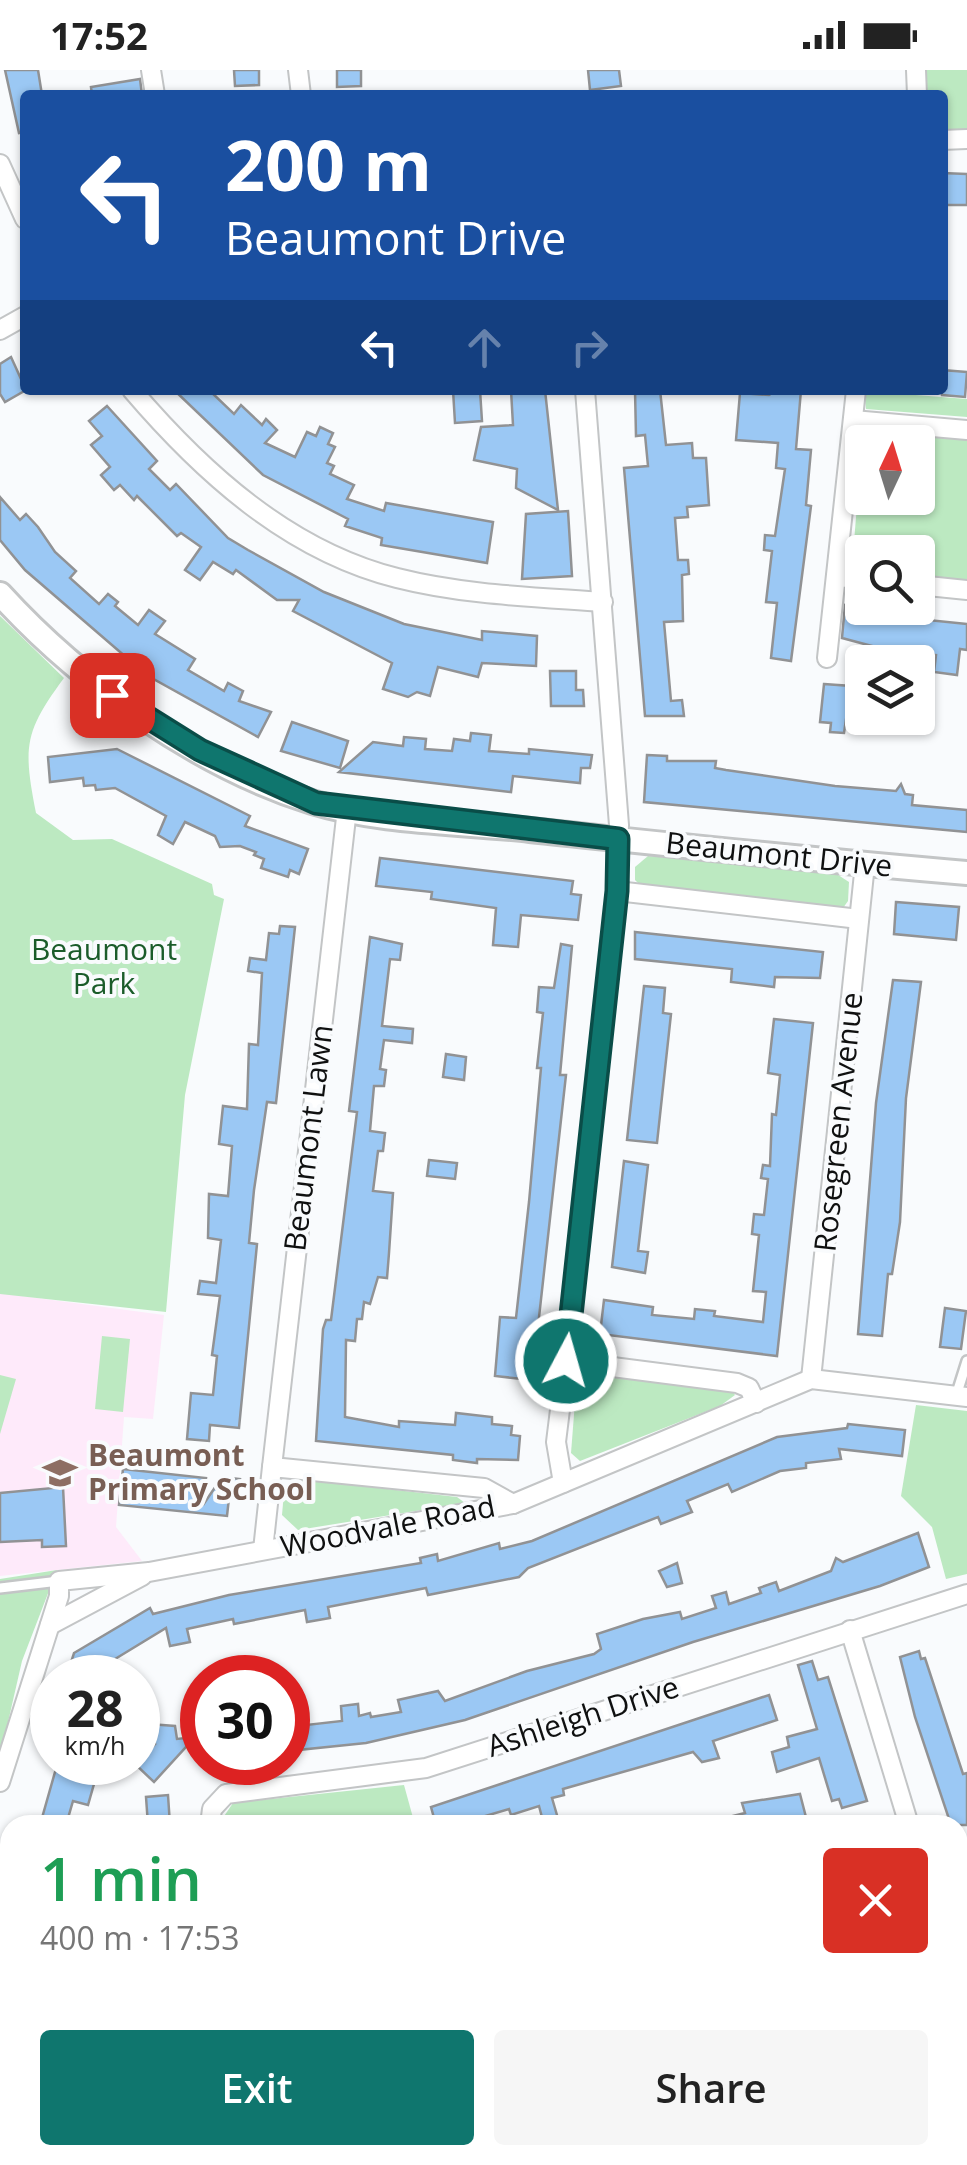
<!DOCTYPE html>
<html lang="en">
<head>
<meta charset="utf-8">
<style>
	body { margin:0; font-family:"Open Sans",sans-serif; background:#f6f6f6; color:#222; height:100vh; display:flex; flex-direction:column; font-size:38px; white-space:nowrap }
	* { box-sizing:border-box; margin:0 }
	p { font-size:32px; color:#767676 }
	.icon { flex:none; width:55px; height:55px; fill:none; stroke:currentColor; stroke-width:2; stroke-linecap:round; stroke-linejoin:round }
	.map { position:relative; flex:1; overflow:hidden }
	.sheet { position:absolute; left:0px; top:1745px; width:968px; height:350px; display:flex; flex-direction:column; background:#fff; border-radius:30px 30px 0 0; box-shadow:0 2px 8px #0004 }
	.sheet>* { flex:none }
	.top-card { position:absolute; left:20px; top:20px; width:928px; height:305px; border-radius:10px; box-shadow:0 2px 8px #0004; background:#1a4fa0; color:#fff; overflow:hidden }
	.needle { width:65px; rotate:4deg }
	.fabs { position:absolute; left:845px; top:355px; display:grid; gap:20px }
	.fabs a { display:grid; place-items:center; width:90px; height:90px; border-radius:10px; background:#fff; box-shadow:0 2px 8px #0004; font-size:50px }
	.speed { position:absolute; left:30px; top:1585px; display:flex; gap:20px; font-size:50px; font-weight:700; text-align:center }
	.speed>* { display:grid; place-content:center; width:130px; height:130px; border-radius:50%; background:#fff; box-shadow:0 2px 8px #0004; line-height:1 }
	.speed small { font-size:25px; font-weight:400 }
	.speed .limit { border:15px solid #d22; background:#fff; color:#111 }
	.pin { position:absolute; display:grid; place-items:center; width:85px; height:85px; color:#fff; margin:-42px; border-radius:20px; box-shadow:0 5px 15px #0006 }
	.me { position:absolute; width:110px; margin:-55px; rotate:6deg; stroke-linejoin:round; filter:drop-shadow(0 0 8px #0008) }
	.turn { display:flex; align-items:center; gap:35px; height:210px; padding:0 40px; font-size:45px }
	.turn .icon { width:130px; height:130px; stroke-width:2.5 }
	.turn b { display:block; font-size:70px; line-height:85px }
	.lanes { display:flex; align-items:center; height:95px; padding:0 40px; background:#0003; justify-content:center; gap:50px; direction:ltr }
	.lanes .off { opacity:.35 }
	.round { display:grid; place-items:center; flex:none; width:105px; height:105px; border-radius:10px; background:#f6f6f6 }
	.headline { display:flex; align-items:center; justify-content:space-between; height:170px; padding:0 40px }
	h1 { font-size:60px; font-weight:600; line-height:75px; color:#1e9e55 }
	.button { display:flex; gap:20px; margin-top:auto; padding:20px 40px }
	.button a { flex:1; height:115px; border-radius:10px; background:#0f766e; color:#fff; font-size:40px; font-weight:600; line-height:115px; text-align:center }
	.button a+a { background:#f6f6f6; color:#222 }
	.status { display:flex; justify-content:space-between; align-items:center; height:70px; padding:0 50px; background:#fff; direction:ltr }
	.status svg { height:28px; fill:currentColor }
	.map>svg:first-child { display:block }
	.education { fill:#feeafa }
	.green { fill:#bce9c1 }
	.building { fill:#9bc8f4; stroke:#919294; stroke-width:2.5 }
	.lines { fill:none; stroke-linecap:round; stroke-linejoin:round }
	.service-casing { stroke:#c3c5c6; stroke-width:14 }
	.minor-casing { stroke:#c3c5c6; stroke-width:22 }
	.tertiary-casing { stroke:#c3c5c6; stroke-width:28 }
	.secondary-casing { stroke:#c3c5c6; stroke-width:30 }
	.service { stroke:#fff; stroke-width:9 }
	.minor { stroke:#fff; stroke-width:18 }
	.tertiary { stroke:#fff; stroke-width:22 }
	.secondary { stroke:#fff; stroke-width:25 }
	.route-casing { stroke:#0a4d48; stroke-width:25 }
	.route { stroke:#0f766e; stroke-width:18 }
	.labels { text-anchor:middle; stroke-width:8; stroke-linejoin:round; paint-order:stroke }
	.street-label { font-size:30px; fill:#0f1010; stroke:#f9fbfd }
	.park-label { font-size:30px; fill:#1b5c2a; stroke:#f9fbfd }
	.education-label { font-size:30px; font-weight:bold; fill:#785e54; stroke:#f9fbfd; text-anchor:start }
</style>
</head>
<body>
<div class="status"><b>17:52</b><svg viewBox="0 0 49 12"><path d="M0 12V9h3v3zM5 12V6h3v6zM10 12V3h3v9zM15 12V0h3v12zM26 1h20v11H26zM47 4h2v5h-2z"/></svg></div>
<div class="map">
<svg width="967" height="2095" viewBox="0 0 967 2095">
	<rect width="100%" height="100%" fill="#f9fbfd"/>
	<!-- education -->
	<path class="education" d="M0,1223l164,22 -11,104 -29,-2 -8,110 26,34 -142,15z"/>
	<!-- green -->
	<g class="green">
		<path d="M924,0h43v63h-24l-1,-38h-18z"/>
		<path d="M864,321l103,8v18l-101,-8z"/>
		<path d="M875,361l92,6v147l-49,-5v-27h-56v20l-10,-5 10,-124v55h56v-56h-55z"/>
		<path d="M0,546l64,62c-40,54 -41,69 -28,135l37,27 39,-1 100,45 2,11 10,4 -39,196 -19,217 -166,-18z"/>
		<path d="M648,786l187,17 14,9 -1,19 -5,7h-21l-181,-22 -6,-6v-13z"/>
		<path d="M102,1266l28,3 -7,73 -28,-3z"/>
		<path d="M599,1303l134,19 2,3 -15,11 -140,55 -9,-8 5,-64z"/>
		<path d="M0,1305l16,4 -16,55z"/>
		<path d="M916,1335l51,6v163l-21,5 -14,-52 -31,-31z"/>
		<path d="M300,1409l157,18 8,6 -167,27 -16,-15 2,-23z"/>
		<path d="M57,1500l-35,91 -22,96v-178z"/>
		<path d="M404,1715l11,40h-197l15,-22z"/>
		<path d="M720,2085h93l39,10h-143z"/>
	</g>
	<!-- building -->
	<g class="building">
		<path d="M5,0h33l4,25h-17v37l-6,1z"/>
		<path d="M234,0h25v15l-24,1z"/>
		<path d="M337,0h24v16l-24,1z"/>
		<path d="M588,0h31l2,16 -31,4z"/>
		<path d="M140,9l2,16h-50l-1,-8z"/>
		<path d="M942,103l25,1v31h-25z"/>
		<path d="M11,287l15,33 -21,12 -5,-8v-30z"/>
		<path d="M942,300l25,2 -2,25 -23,-2z"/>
		<path d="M174,320h35l25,24 7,-9 21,20 4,-6 11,11 -12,13 30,14 12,-25 9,4 4,-9 13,6 -5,11 7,3 -8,16 7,3 -4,8 24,11 -7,14 37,12 2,-8 107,19 -6,41 -106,-18 1,-7 -37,-12 3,-7 -85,-44z"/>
		<path d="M453,320h27l2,31 -27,2z"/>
		<path d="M511,320h34l13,120 -42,-22 1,-19 -43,-9 7,-33 32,-2z"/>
		<path d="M635,320h25l6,55 26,-2 1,15h13l3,47 -22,2 1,10 -13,1 3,42h10l1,14 -7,1 1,46 -19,1 7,79 11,-1 2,16h-39l-21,-248 24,-2 -3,-31 -9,1z"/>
		<path d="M777,320h24l-5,59 15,1 -5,55 5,1 -20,155 -20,-3 6,-55 -11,-1 6,-51 -8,-1 1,-15 10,1 10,-67 -9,-1 2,-25 -42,-3 4,-47 29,2z"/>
		<path d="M107,336l50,55 -8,8 21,21 6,-6 52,54 20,12 76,42 80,32 78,16v-9l55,5 -1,30 -54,-3 -4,14 -40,-10 -8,29 -13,-4 -9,5 -25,-8 9,-26 -99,-52 6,-11h-22l-41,-30 -3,4 -20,-12 -13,18 -15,-10 16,-23 -20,-14 -4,3 -40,-40 -3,4 -14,-15 -6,5 -13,-15 9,-8 -19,-22 11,-9 -13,-15z"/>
		<path d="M0,427l20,23 6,-6 12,13 17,25 21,19 -6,7 29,26 9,-10 10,8 -3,4 23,19 11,-15 16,11 -10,13 40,25 -7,11 36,21 4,-8 15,8 -4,10 32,11 -13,25 -126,-70 2,-3 -109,-94 -25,-30z"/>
		<path d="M568,441l4,65 -50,3 4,-65z"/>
		<path d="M845,535l15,2 -1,6 108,11v26l-7,-1 -3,26 -23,-3 2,-17 -37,-4 -1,11h-17l2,-13 -41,-11z"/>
		<path d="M550,601h26v19h7l1,16h-33z"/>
		<path d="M824,614l27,2 -7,47 -14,-1 1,-9 -11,-1z"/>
		<path d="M292,652l56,19 -8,27 -59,-17z"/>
		<path d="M471,663l20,2 -2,16 40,3v-5l63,6 -2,13h-9l-1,15 -67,-7 -2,16 -172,-20 34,-30 30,4 1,-9 22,2 -1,10 27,2 2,-12 16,2z"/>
		<path d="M117,679l133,67 -5,10 63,23 -9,25 -9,-4 -2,7 -27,-9 3,-9 -10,-4 2,-3 -16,-6 -20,1 -5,-11 -30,-14 -12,22 -15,-9 8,-19 -51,-28 -19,2 -1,-5 -11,1 -1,-8 -33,4 -2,-25z"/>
		<path d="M647,685l20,1v5h49l-1,7 11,2 109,16 61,5 5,-7 4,10 8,1 -1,10 55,5v22l-323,-30z"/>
		<path d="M380,788l193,23 -2,13 10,1 -3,25 -57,-5 -3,32 -25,-2 3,-37 -65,-9 1,-7 -56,-6z"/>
		<path d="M896,832l63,5 -3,33 -62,-6z"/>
		<path d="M280,856l15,1 -19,176 -9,-1 -13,88 -5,53 8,1 -18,184 -29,-3 -1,16 -22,-2 4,-46 22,2 4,-39 -5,-1 8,-59 -22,-2 2,-13 16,2 5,-43 -13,-2 1,-44 19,2 4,-50 -13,-2 4,-38 24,3 2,-65 9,1 4,-72 -14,-2 2,-13 16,2 3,-27 10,1z"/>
		<path d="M635,862l188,20 -3,26 -45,-1 -1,10 -43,-5 1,-13 -97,-10z"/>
		<path d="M370,867l32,7 -2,16 -10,-1 -8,67 31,3 -1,14 -28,-3 -4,29 6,1 -2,16h-10l-4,45 15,2 -2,18h-5l-5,40 20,2 -4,60 -2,25 -9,-1 -8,27 -6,-2 -2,17h-5l-2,22 -9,-1 -1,77 54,10v-6l56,4 1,-12 36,4v7l20,2 -1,9 9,1 -2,24 -41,-1v4l-24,-3v-5l-137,-14 7,-112 3,-9h5l26,-208 -8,-1z"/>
		<path d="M561,874l11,2 -12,129h6l-34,305 -37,-4 5,-59 16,1 13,-116 12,-134h-4l6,-55 -6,-1 2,-25 15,1z"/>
		<path d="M893,910l28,2 -15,116 -6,124 -8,52h-4l-6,62 -24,-2 18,-231z"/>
		<path d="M644,916l21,2 -2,25 8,1 -14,129 -30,-3z"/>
		<path d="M774,949l39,4 -36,333 -177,-22 4,-34 49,7 -1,8 42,4 1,-10 20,2 -1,5 49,6 3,-30 -13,-1 6,-56 -7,-1 2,-20 10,1 4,-36 -7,-1 2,-13 7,1 2,-52 4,1 4,-40 -12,-2z"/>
		<path d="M446,984l20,3 -2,23 -21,-3z"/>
		<path d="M429,1090l28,3 -2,16 -28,-3z"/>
		<path d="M624,1091l24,4 -10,86 10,1 -3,21 -33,-6z"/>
		<path d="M945,1238l21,3 -5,38 -21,-2z"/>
		<path d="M848,1354l57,6 -3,26 -63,-7 2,10 -35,4v5l-26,3 -48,21 -4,-8 -41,17 5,11 -31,12 -3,-7 -130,51 -9,9 -91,18 -2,-7 -98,19 2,11 -23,4 -2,-12 -71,14 -1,-5 -46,10 3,13 -20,4 -4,-18 -69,42 -3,8h-28l8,-25 76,-45 3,6 76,-19 192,-32 -1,-5 17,-4 1,7 61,-18 1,6 32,-8 245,-104 70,-9z"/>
		<path d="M123,1399l83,9 -3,27 19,-28 18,2 -2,20 -9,-1 -2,18 -108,-11z"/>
		<path d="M63,1417l3,59 -24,1v-7l-42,2v-49z"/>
		<path d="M918,1463l11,34 -49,19 -187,56 -228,78 -99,23 -78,8v-24l54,-6 -1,-15 17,-2 1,12 11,-3 1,4 30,-5 -3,-12 40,-9 7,10 82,-30 67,-17 7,-5 -4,-15 46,-15 37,-7 2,7 34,-11 -4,-12 14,-4 3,12 32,-11 -2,-5 17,-6 3,9 52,-20 5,-13 7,4z"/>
		<path d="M677,1493l5,20 -15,4 -8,-16z"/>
		<path d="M919,1581l2,8 4,-1 38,116 4,-1v52h-16l-36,-108 -15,-60z"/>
		<path d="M812,1591l6,19 10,-3 39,124 -25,7 -3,-9 -7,2 -13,-43 -42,14 -5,-20 17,-5 -2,-10 30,-8 -19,-64z"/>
		<path d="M769,1625l8,25 -64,21 6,17 -17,4 -9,-10 -130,37 1,6 -12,3 7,24 -15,3 -5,-19 -28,9 -2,-6 -54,16h-19l-5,-18z"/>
		<path d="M149,1654l26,2 2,13 18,-2 -41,45 -18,-17 19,-21 -9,-9z"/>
		<path d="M57,1695l39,12 -8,28 -15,-4 -7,24h-26z"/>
		<path d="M800,1724l8,31h-90l-1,-5 28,-7 -3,-10z"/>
		<path d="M168,1725l2,30h-22l-2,-28z"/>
	</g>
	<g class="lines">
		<!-- service casing -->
		<g class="service-casing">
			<g id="service">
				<path d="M956,1326l11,-35"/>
				<path d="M0,1518l59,-7"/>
			</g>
		</g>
		<!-- minor casing -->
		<g class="minor-casing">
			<g id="minor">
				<path d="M151,0l4,25"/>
				<path d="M298,0l3,25"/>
				<path d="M916,0l1,25"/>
				<path d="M942,70l25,-1"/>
				<path d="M0,94l25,55"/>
				<path d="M0,260l25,-14"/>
				<path d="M132,320c71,83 157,161 265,188 67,17 138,19 206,24"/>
				<path d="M853,350l114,10"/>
				<path d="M836,507l26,2"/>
				<path d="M918,515l49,5"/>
				<path d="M827,588l29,-268"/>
				<path d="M617,821l242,28"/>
				<path d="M566,1291l51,-470 2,-66 -34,-435"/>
				<path d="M811,1309l54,-515"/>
				<path d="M272,1397l75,-658"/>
				<path d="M563,1413l-7,-41 10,-81 171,22 12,5 7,15"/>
				<path d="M263,1480l9,-83 212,21 29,16"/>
				<path d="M50,1555l92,-49"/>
				<path d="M850,1560l59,195"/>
				<path d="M0,1712l59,-186v-15l90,-9 364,-68 298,-125 156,18"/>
				<path d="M210,1755l2,-16 14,-15 200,-26 541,-174"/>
				<path d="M0,1856l10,4"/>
				<path d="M958,1911l9,31"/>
				<path d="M194,2085l2,10"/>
				<path d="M597,2085l2,10"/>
				<path d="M919,2085l18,10"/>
			</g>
		</g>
		<!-- tertiary casing -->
		<g class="tertiary-casing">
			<path id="tertiary" d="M0,524c80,88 198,172 312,208 68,21 148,20 218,28 145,15 291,31 437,43"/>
		</g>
		<!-- secondary casing -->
		<g class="secondary-casing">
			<g id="secondary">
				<path d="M958,1961l9,-4"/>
				<path d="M0,2093l30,-8"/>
			</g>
		</g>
		<!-- service -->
		<use href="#service" class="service"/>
		<!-- minor -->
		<use href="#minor" class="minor"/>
		<!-- tertiary -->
		<use href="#tertiary" class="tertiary"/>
		<!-- secondary -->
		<use href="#secondary" class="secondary"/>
	</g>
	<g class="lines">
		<!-- route casing -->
		<g class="route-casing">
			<path id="route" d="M112,625l88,55 116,53 302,36 -1,52 -51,470"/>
		</g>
		<!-- route -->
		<use href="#route" class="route"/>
	</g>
	<!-- icons -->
	<defs>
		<g id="school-bare" transform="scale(2.7)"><path d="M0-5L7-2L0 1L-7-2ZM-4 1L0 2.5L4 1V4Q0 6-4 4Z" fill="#8d6e63" stroke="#f9fbfd" stroke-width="2.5" paint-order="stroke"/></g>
	</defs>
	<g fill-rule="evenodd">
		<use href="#school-bare" x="60" y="1403"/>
	</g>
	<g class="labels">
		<!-- street labels -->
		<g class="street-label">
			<text transform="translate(779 785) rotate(6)" y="10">Beaumont Drive</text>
			<text transform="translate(839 1052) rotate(-84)" y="10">Rosegreen Avenue</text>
			<text transform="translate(309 1068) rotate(-83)" y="10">Beaumont Lawn</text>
			<text transform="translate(388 1457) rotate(-11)" y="10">Woodvale Road</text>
			<text transform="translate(583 1647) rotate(-18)" y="10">Ashleigh Drive</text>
		</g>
		<!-- park labels -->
		<g class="park-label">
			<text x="104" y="890">Beaumont<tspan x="104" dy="34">Park</tspan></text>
		</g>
		<!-- education labels -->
		<g class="education-label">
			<text x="88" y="1396">Beaumont<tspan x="88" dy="34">Primary School</tspan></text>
		</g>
	</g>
</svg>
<div class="fabs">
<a><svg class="needle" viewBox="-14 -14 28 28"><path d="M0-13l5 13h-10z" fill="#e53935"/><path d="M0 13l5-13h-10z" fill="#767676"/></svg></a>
<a><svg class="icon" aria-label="search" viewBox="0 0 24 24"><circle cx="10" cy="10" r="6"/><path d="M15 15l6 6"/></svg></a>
<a><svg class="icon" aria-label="layers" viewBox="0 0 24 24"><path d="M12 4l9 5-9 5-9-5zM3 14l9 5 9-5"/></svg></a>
</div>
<div class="speed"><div>28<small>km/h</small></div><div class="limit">30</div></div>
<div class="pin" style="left:112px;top:625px;background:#d93025"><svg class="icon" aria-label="arrive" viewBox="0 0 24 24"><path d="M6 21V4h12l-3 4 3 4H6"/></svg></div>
<svg class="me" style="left:566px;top:1291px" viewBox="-20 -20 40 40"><circle r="17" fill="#0f766e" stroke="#fff" stroke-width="3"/><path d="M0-11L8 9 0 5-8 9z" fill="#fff"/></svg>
<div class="top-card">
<div class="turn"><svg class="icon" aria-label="left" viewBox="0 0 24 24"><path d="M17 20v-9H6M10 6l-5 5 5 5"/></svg><div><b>200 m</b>Beaumont Drive</div></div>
<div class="lanes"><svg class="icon" aria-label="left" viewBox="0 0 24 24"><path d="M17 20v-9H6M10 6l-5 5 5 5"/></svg><svg class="icon off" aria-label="ahead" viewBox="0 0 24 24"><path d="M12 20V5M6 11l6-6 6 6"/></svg><svg class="icon off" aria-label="right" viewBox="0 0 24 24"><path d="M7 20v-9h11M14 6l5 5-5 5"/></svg></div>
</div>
<section class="sheet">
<div class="headline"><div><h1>1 min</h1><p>400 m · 17:53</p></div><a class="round" style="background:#d93025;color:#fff"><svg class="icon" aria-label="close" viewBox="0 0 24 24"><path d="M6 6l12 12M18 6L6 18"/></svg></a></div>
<div class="button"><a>Exit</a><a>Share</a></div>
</section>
</div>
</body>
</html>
